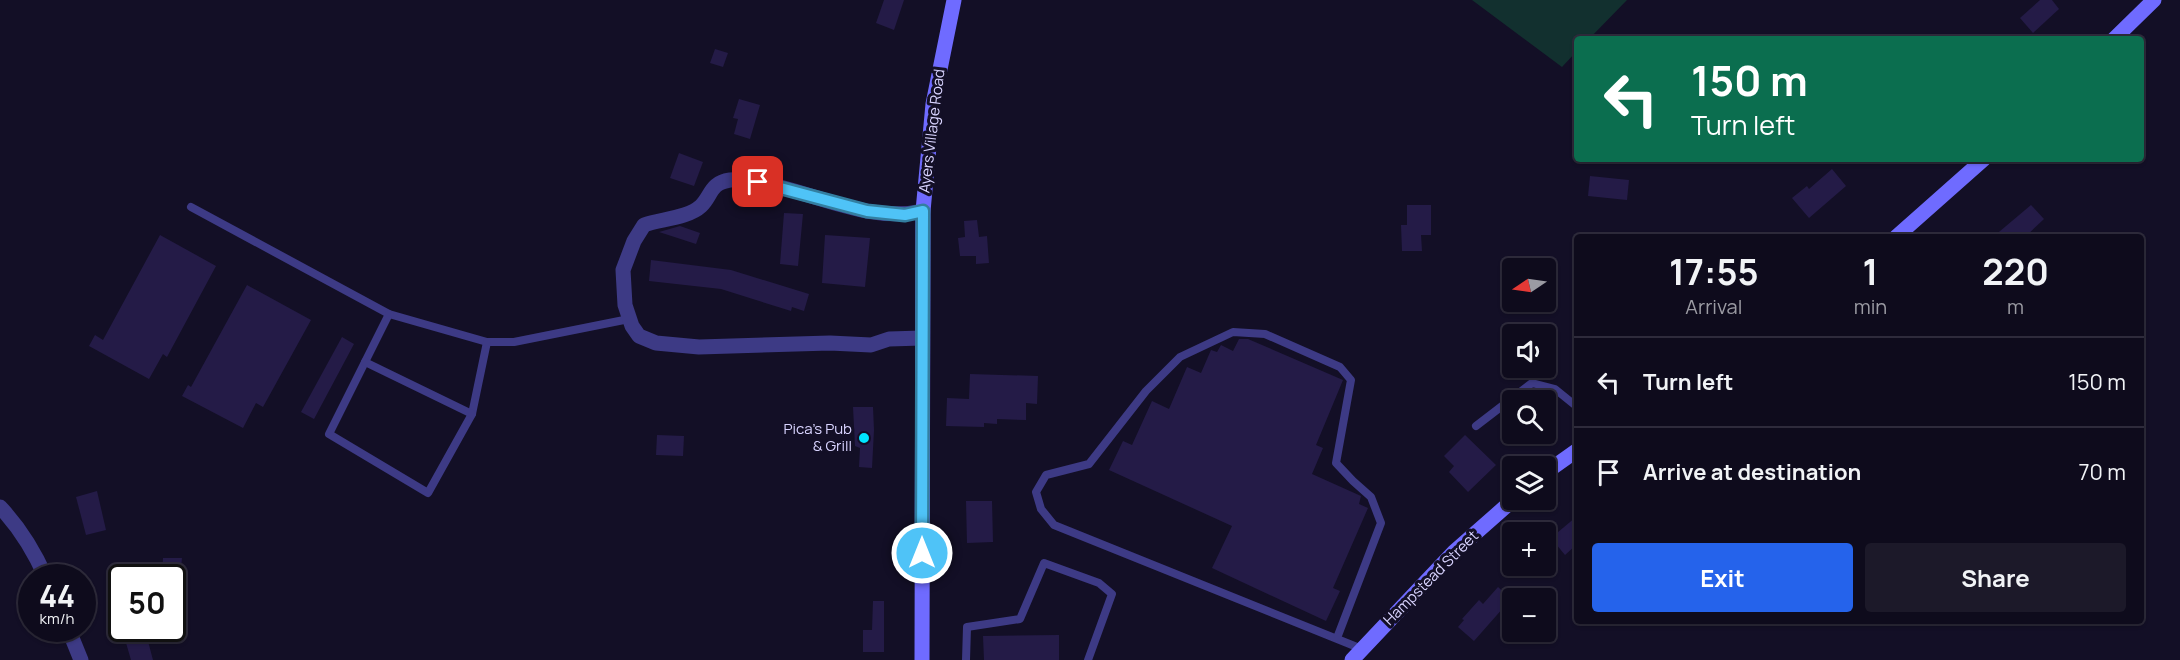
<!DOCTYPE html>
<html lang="en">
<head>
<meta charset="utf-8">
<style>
	body { margin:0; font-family:Manrope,sans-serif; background:#1c1929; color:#f1f3f6; height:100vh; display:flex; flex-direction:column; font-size:22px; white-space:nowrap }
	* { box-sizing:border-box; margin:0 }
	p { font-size:20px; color:#9b9ba3 }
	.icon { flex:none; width:33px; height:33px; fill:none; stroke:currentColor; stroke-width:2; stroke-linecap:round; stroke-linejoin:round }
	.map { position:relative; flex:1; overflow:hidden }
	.details { position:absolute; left:1574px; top:234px; width:570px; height:390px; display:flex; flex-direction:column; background:#0e0b1c; border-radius:6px; box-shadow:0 2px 4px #0004,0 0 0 2px #2e2b3b }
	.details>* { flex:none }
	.guide { position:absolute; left:1574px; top:36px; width:570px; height:126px; border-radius:6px; box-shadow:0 2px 4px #0004,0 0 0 2px #2e2b3b; background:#0b6e4f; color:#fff; overflow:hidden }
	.needle { width:39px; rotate:257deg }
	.buttons { position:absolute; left:1502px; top:258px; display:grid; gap:12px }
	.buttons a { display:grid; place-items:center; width:54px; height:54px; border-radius:6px; background:#0e0b1c; box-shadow:0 2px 4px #0004,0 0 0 2px #2e2b3b; font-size:30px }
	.speed { position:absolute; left:18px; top:564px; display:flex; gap:12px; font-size:30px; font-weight:700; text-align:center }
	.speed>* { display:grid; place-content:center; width:78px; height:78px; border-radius:50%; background:#0e0b1c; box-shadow:0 2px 4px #0004,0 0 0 2px #2e2b3b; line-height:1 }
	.speed small { font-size:15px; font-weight:400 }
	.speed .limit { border:3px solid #111; border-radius:9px; background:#fff; color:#111 }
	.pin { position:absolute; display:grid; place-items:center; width:51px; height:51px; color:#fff; margin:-26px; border-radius:12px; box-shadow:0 3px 9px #0006 }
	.me { position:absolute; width:66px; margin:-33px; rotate:0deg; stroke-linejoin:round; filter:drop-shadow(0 0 4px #0008) }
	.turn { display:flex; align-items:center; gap:21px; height:126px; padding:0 18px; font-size:27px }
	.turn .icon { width:78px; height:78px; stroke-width:2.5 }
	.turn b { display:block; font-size:42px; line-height:51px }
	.eta { display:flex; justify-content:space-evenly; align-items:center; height:102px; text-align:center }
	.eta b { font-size:36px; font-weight:700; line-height:42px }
	.primary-button { display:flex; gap:12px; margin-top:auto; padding:12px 18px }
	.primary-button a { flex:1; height:69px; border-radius:6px; background:#2563eb; color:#fff; font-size:24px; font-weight:700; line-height:69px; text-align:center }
	.primary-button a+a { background:#1c1929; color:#f1f3f6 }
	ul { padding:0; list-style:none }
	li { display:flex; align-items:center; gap:18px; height:90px; padding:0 18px; border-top:2px solid #2e2b3b }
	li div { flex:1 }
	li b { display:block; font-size:22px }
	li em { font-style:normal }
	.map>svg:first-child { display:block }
	.green { fill:#12302f }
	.building { fill:#241b47 }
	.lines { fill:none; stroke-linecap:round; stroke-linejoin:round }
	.service { stroke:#3d3a85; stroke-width:8 }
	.minor { stroke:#3d3a85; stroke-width:15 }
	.secondary { stroke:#6f6bff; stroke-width:15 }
	.route-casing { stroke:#337fa1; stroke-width:15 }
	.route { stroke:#4fc3f7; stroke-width:10 }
	.poi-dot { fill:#00e5ff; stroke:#130f26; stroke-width:2 }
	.labels { text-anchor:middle; stroke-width:6; stroke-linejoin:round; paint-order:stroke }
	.street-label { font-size:15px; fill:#d9d4ff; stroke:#130f26 }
	.poi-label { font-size:15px; fill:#d9d4ff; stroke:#130f26; text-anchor:end }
</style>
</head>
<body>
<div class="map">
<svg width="2180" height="660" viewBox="0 0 2180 660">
	<rect width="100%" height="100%" fill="#130f26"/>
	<!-- green -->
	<path class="green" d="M1472,0h155l-38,39h-13v13l-14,15z"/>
	<!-- building -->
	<g class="building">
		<path d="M884,0h20l-10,30 -18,-7z"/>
		<path d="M2040,0h12l7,9 -26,24 -13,-15z"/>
		<path d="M715,49l13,4 -5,14 -13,-4z"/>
		<path d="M739,99l21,6 -10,34 -16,-5 4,-15 -5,-1z"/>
		<path d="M679,153l24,9 -9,24 -24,-8z"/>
		<path d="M1832,169l14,17 -37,32 -17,-20 15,-12 2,3z"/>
		<path d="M1590,176l39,4 -2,20 -39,-4z"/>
		<path d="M1407,205h24v30h-10l1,16h-20l-1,-26h6z"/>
		<path d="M2031,205l13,14 -19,18h-32z"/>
		<path d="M784,213l19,1 -5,52 -18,-2z"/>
		<path d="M977,220l2,17 8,-1 2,27 -13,1v-8h-16l-2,-18 7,-1 -1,-16z"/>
		<path d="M680,226l20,7 -4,11 -37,-12z"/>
		<path d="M160,235l56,31 -49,91 -4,-3 -14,25 -60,-33 6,-11 8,5z"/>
		<path d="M825,235l45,3 -5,49 -43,-4z"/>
		<path d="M651,260l80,10 78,24 -5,17 -12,-4 -1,4 -70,-22 -72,-8z"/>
		<path d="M247,285l64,35 -48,87 -7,-4 -13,25 -61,-32 6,-11 3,2z"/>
		<path d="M342,337l12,7 -40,75 -13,-7z"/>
		<path d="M1239,339h9l95,41 -27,65 7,3 -11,26 49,22 -2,8 9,4 -35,80 7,3 -14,30 -114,-53 20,-42 -123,-56 14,-29 9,4 20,-44 17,8 18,-42 14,6 10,-23 6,2 4,-7 12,6z"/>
		<path d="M970,374l68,2 -1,28 -11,-1v17l-29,-1v5l-13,-1v4l-38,-1 1,-28 22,1z"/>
		<path d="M853,407h20l1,23 -2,38 -13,-1 1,-19 -5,-2z"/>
		<path d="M657,435l27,1 -1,20 -27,-1z"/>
		<path d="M1465,435l31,30 -28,27 -19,-20 5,-6 -10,-10z"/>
		<path d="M97,491l9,39 -20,5 -10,-38z"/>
		<path d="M966,501h26l1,41 -26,1z"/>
		<path d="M1576,517v28l-11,10 -14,-17z"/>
		<path d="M163,558h19l-2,20h-18z"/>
		<path d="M1498,587l13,12 -37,42 -16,-14 6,-7 -2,-1 17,-19 4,4z"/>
		<path d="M873,601h11v51h-21v-22h9z"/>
		<path d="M145,630l8,30h-22l-7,-24z"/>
		<path d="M1059,635v25h-75l-1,-24z"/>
	</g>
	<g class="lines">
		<!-- service -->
		<g class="service">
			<path d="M191,207l198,107 98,28h27l115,-23"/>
			<path d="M389,314l-60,120 99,59 44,-79 15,-72"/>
			<path d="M365,362l107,52"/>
			<path d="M1476,426l56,-43 23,6 21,17"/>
			<path d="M1337,638l44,-115 -10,-26 -18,-16 -17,-18 15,-83 -11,-13 -75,-33 -32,-2 -53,25 -34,34 -57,73 -43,11 -10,17 5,17 13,16 308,124"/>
			<path d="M966,660l1,-33 53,-8 24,-56 55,20 13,11 -24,66"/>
		</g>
		<!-- minor -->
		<g class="minor">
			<path d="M922,338l-33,1 -18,6 -41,-2 -131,4 -43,-4 -17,-7 -7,-10 -7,-21 -2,-35 11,-29 10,-16c17,-6 44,-7 57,-19 11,-11 9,-23 29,-26 17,-2 34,3 50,7 47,12 95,35 143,24"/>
			<path d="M0,507c20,21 34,44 46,71"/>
			<path d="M68,628l13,32"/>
		</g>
		<!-- secondary -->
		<g class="secondary">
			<path d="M2114,39l40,-39"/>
			<path d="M1896,237l88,-78"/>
			<path d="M1545,473l31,-22"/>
			<path d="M922,660l1,-449 10,-107 21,-104"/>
			<path d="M1352,660l102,-108 59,-52"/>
		</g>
	</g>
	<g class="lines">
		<!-- route casing -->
		<g class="route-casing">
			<path id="route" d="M758,182l109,29 38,4 18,-4 -1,342"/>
		</g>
		<!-- route -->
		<use href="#route" class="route"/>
	</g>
	<!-- markers -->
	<circle class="poi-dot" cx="864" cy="438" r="6"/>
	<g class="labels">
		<!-- street labels -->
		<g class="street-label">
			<text transform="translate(932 131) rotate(-83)" y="5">Ayers Village Road</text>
			<text transform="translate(1431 578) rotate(-45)" y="5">Hampstead Street</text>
		</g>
		<!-- poi labels -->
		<g class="poi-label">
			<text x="852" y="434">Pica's Pub<tspan x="852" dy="17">&amp; Grill</tspan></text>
		</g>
	</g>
</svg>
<div class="buttons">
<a><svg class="needle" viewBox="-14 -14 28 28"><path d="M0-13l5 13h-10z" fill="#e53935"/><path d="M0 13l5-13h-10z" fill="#9b9ba3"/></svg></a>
<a><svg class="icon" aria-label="sound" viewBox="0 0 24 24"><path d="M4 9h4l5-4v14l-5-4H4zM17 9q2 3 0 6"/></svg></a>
<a><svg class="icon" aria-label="search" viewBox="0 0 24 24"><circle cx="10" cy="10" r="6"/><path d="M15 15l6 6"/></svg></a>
<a><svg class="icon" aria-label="layers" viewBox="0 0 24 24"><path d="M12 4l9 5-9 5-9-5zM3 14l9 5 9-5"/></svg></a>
<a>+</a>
<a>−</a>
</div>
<div class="speed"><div>44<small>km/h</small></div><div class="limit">50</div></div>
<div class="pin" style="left:758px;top:182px;background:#d93025"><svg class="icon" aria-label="arrive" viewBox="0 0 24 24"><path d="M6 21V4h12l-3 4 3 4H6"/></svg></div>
<svg class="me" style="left:922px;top:553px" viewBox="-20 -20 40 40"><circle r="17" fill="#4fc3f7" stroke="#fff" stroke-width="3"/><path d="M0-11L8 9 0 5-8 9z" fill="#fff"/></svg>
<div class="guide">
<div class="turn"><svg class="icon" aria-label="left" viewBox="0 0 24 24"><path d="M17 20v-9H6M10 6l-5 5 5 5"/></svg><div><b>150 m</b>Turn left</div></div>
</div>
<section class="details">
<div class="eta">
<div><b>17:55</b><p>Arrival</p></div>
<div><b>1</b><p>min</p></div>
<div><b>220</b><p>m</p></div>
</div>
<ul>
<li><svg class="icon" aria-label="left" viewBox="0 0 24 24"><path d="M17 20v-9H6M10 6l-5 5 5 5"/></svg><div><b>Turn left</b></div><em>150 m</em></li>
<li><svg class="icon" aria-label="arrive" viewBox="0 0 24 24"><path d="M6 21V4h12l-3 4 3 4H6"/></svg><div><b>Arrive at destination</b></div><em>70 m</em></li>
</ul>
<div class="primary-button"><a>Exit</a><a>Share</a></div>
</section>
</div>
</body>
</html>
